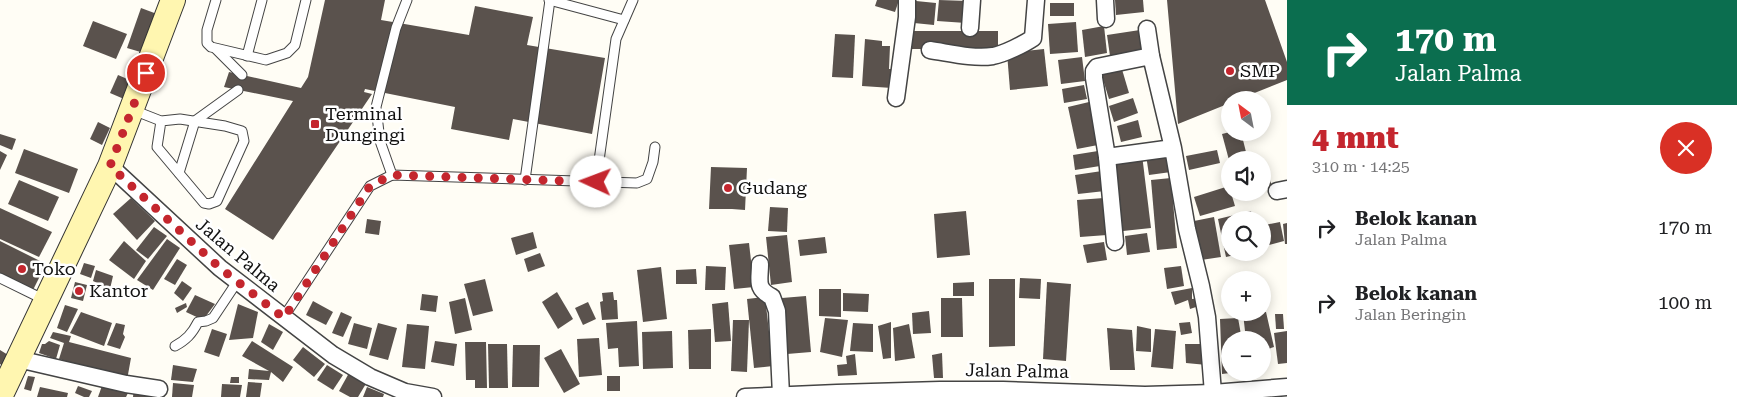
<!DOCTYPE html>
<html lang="id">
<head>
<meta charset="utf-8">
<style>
	body { margin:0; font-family:"Roboto Serif",serif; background:#f6f6f6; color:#202124; height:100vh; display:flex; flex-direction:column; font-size:19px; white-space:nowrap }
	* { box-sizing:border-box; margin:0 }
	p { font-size:16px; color:#757577 }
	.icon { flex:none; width:28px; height:28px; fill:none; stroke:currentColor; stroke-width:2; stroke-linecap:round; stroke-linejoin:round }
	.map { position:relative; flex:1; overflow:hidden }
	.side { display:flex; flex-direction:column; background:#fff; width:450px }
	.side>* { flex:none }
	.banner { background:#0b6e4f; color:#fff; overflow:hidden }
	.needle { width:32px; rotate:328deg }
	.buttons { position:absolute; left:1221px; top:91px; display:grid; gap:10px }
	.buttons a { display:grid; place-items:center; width:50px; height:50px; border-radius:50%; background:#fff; box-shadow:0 2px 12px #0003; font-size:25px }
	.pin { position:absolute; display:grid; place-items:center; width:42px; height:42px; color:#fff; margin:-21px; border:2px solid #fff; border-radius:50%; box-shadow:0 1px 5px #0007 }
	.me { position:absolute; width:55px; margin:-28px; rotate:272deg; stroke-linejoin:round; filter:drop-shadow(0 0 4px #0008) }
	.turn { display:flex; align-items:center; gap:18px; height:105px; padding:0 25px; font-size:22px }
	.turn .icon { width:65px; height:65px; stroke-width:2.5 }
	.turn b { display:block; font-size:35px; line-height:42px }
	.round { display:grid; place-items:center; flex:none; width:52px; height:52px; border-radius:26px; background:#f6f6f6 }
	.headline { display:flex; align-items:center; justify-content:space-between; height:85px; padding:0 25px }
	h1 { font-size:30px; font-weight:800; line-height:38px; color:#c4262e }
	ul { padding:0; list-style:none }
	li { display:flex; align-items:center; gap:15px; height:75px; padding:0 25px }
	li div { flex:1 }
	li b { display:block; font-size:19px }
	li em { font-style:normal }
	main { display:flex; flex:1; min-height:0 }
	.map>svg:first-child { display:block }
	.building { fill:#5a524d }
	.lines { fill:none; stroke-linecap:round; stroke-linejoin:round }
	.lane-casing { stroke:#444; stroke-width:11 }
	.street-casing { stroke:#444; stroke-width:19 }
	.secondary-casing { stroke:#333; stroke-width:26 }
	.lane { stroke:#fff; stroke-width:9 }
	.street { stroke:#fff; stroke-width:16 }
	.secondary { stroke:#fff6b0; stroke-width:24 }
	.route { stroke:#c4262e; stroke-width:9; stroke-dasharray:0 16.2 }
	.poi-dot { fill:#c4262e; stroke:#fff; stroke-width:2 }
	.labels { text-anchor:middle; stroke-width:5; stroke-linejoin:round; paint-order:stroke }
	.poi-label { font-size:18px; fill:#111; stroke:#fff; text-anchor:start }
	.street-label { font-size:18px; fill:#111; stroke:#fff }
</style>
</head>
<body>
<main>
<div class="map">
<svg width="1287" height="397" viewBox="0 0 1287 397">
	<rect width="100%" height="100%" fill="#fffdf5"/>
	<!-- building -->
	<g class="building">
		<path d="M325,0h60l-4,20 88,15 6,-29 58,11 -6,28 78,13 -13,76 -79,-15 -4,21 -58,-11 4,-22 -90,-18 -1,3 8,2 -99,146 -48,-31 68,-108 -69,-14 5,-15 72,16 7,-11z"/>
		<path d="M877,0h22l-4,12 -20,-6z"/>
		<path d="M939,0l29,1 -2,22 -29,-2z"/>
		<path d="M1115,0h28l1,12 -28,3z"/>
		<path d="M1167,0h98l22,62v18l-50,20h-7v3l-52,21z"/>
		<path d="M916,1l20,2 -2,22 -20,-2z"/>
		<rect x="1050" y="3" width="24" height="13"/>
		<path d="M141,8l16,6 -13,39 -17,-5z"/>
		<path d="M93,21l34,13 -11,25 -33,-13z"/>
		<path d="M1076,22l2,30 -28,2 -2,-30z"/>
		<path d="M1104,26l3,27 -22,4 -3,-27z"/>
		<path d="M1140,30l3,21 -33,5 -3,-21z"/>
		<path d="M907,31h91v18h-92z"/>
		<path d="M835,34l20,1 -2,43 -21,-1z"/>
		<path d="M865,39l17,2v5h8l-1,23h4l-1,19 -30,-2z"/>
		<path d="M1044,49l4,37 -38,4 -3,-37z"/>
		<path d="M1082,57l3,24 -24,3 -3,-24z"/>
		<path d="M1121,66l8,27 -20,6 -8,-26z"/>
		<path d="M118,75l14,6 -8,18 -14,-6z"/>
		<path d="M1084,85l3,14 -23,4 -2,-14z"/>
		<path d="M1133,98l5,15 -24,9 -5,-16z"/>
		<path d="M1089,102l9,43 -21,4 -9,-42z"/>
		<path d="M1138,120l4,17 -21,5 -4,-16z"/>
		<path d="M98,122l12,6 -8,17 -12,-6z"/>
		<path d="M1230,132h11l7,28h-19l-7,-26z"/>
		<path d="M0,134l16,5 -4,11 -12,-5z"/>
		<path d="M24,149l54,20 -9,24 -54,-20z"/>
		<path d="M1217,150l3,13 -31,7 -3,-14z"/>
		<path d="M0,151l7,4 -7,15z"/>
		<path d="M1098,151l2,15 -25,4 -2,-15z"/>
		<path d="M1169,152l2,20 -22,3 -3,-20z"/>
		<path d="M1142,155l9,73 -28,3 -9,-72z"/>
		<path d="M1262,161h3l7,26 -10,3z"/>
		<path d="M711,167l36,1 -2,42 -13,-1h-23z"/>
		<path d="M1102,171l3,20 -27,3 -3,-19z"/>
		<path d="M1171,178l6,70 -20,2 -6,-70z"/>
		<path d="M19,180l40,17 -11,24 -40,-17z"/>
		<path d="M1229,186l6,20 -35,10 -6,-19z"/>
		<path d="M1237,192h14v1l-12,4z"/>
		<path d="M131,198l24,23 -18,19 -24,-26z"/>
		<path d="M1104,198l3,37 -27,2 -3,-37z"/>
		<path d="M770,207l18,1 -1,24 -19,-1z"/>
		<path d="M0,208l52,24 -13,25 -39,-18z"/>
		<path d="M966,211l4,44 -33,3 -3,-44z"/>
		<path d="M1251,211l2,9h-23v32l13,1 -17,4 -8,-38z"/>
		<path d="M1214,217l7,40 -20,3 -7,-39z"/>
		<path d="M367,219l14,2 -2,14 -14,-2z"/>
		<path d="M1280,222l4,19 -15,4 -4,-20z"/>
		<path d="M1287,223v21h-2l-2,-20z"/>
		<path d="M154,227l13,9 -19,23 -12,-9z"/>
		<path d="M533,232l4,16 -21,7 -5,-17z"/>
		<path d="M1147,233l3,19 -23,3 -2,-19z"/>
		<path d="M787,235l5,47 -21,3 -5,-48z"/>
		<path d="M825,237l2,16 -27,3 -2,-16z"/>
		<path d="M167,239l13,9 -27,42 -16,-10z"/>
		<path d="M0,241l46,23 -13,26 -33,-16z"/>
		<path d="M124,241l22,20 -12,18 -25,-19z"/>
		<path d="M1104,242l3,18 -20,3 -4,-18z"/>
		<path d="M749,243l5,44 -20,2 -5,-44z"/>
		<path d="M540,253l5,13 -17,6 -4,-13z"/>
		<path d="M177,259l10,6 -12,20 -11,-6z"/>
		<path d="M84,263l11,3 -4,12 -11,-4z"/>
		<path d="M706,266l20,1 -1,23h-20z"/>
		<path d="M1181,266l3,20 -17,3 -3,-21z"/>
		<path d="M661,267l6,52 -24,3 -6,-52z"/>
		<path d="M696,269l1,15h-21v-14z"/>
		<path d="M96,270l17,6 -3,13 -17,-8z"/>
		<path d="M1020,278l21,1 -1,20 -21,-1z"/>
		<path d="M485,279l8,32 -20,5 -9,-32z"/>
		<path d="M989,279h26v67l-26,1z"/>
		<path d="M182,281l10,7 -9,13 -9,-8z"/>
		<path d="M75,282l12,3 -4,16 -12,-3z"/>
		<path d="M974,282v14h-21v-13z"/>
		<path d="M1047,282l24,2 -5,77 -23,-2z"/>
		<path d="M1192,288v11l8,-1 2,7 -12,4 -2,-9 -13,5 -4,-13z"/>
		<path d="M819,289h22v28l-22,-1z"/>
		<path d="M557,292l16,27 -15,10 -16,-27z"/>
		<path d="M613,292l1,8h3l1,19 -16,1 -2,-18 3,-1 -1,-8z"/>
		<path d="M843,293l26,1 -1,18 -25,-1z"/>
		<path d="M422,294l16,2 -2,16 -16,-2z"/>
		<path d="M195,295l20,9 -12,16 -17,-8z"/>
		<path d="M806,296l5,56 -24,2 -5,-56z"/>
		<path d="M765,297l8,69 -19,2 -7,-69z"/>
		<path d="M465,298l7,32 -17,4 -6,-32z"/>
		<path d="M941,298h21l1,39h-22z"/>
		<path d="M313,301l20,11 -7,13 -20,-10z"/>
		<path d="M588,302l8,17 -13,6 -8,-17z"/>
		<path d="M728,302l3,39 -16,1 -3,-38z"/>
		<path d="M186,303l1,4 -10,6 -2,-5z"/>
		<path d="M238,304l20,8 -5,26 -24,2z"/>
		<path d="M65,305l13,4 -11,23 -10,-4z"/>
		<path d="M929,311l2,22 -18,1 -1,-21z"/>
		<path d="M81,312l31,11 -8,23 -34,-13z"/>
		<path d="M341,312l11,5 -9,20 -11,-4z"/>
		<path d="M1266,312l8,35 -12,4v-11h-16l-3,-27z"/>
		<path d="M1275,314h8l1,15h-8z"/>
		<path d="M825,318l23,2 -6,37 -22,-5z"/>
		<path d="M1238,318l4,22h-12v33l-8,1 -2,-55z"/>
		<path d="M733,320h16l-2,52 -16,-1z"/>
		<path d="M637,321l2,45 -20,1 -1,-19 -10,1 -2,-26z"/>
		<path d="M891,322v36l-8,1 -5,-33z"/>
		<path d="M1190,322l2,11 -11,2 -2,-12z"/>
		<path d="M116,323l9,2 -2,9 2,3 -5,12 -13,-4z"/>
		<path d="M354,323l18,5 -5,21 -19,-5z"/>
		<path d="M378,323l19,5 -9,32 -19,-5z"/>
		<path d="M853,323l20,1v28l-23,-1z"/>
		<path d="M269,324l14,8 -10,18 -12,-8z"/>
		<path d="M407,324l22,2 -4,43 -23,-2z"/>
		<path d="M909,324l6,34 -20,3 -2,-33z"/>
		<path d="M1137,326l14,3v23l-15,-1z"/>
		<path d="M1107,328l25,2 3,40h-25z"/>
		<path d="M212,329l15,5 -8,23 -15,-5z"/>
		<path d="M711,329v40h-22l-1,-39z"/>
		<path d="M1155,329l21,2 -3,38 -22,-2z"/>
		<path d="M672,331l1,37 -30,1 -1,-37z"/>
		<path d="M1287,331v32l-9,1 -4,-31z"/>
		<path d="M53,332l18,4 -2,6 62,16 -4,22 -68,-21 5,-16 -14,-5z"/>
		<path d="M599,338l3,37 -23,2 -2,-38z"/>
		<path d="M49,341l11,4 -4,14 -17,-6 3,-9h3z"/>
		<path d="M252,341l41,26 -10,15 -12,-10 -2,8 -21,-1 1,-10 20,2 -27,-15z"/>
		<path d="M435,341l22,3 -3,22 -23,-4z"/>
		<path d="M465,342h21l1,46h-12v-8h-9z"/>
		<path d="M488,344h19l1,44h-19z"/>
		<path d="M1185,344h20l2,21 -21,-2z"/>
		<path d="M513,345h27l-1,42h-27z"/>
		<path d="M303,347l22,17 -11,13 -21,-17z"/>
		<path d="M561,349l19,35 -16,9 -20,-35z"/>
		<path d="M0,350l13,8 -7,10 -6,-4z"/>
		<path d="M942,353l1,25h-9l-2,-23z"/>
		<path d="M855,354l2,21 -19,1 -1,-11 10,-1 -1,-8z"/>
		<path d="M173,365l24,4 -4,13 -22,-2z"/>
		<path d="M327,365l16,10 -10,15 -16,-10z"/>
		<path d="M349,373l18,9 -9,15h-8l-11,-6z"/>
		<path d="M28,376l7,1 -4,14 -7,-2z"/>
		<rect x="607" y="376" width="13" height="15"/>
		<path d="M231,377h8v6h-9z"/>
		<path d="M248,382l14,1 -2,14h-14z"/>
		<path d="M103,383l26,8 -3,6h-28z"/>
		<path d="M173,383l21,2 -2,12h-20z"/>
		<path d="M222,384l20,1 -2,12h-19z"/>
		<path d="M78,386l14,5 -3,6h-5l-9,-4z"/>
		<path d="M40,387l28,6 -1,4h-30z"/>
		<path d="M134,387l24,4 -2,6h-23z"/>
		<path d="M367,387l17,7 -1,3h-20z"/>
	</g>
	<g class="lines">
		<!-- lane casing -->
		<g class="lane-casing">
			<g id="lane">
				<path d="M216,0l-9,30v13l4,4 55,13 21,-7 8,-8 11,-45"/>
				<path d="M549,0l75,20"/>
				<path d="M216,49l26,26"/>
				<path d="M247,56l15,-56"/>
				<path d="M133,110l28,11 19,-2 45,7 17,5 2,10 -27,60 -8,3 -5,-1 -47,-56 4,-26"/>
				<path d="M179,173l16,-52 43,-31"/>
				<path d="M392,175l-12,-34 -4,-34 20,-79 11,-28"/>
				<path d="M525,180l25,-180"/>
				<path d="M596,182l20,-143 17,-39"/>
				<path d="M0,278l45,22"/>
				<path d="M283,318l87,-132 22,-11 245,8 10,-4 6,-17 2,-15"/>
				<path d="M175,346c11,-6 17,-12 23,-24l8,-1 7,-3 24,-36"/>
			</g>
		</g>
		<!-- street casing -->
		<g class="street-casing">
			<g id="street">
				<path d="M1105,0l1,19"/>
				<path d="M970,28l2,-28"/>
				<path d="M1147,29l4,27"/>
				<path d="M930,50c20,3 43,9 63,6 11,-2 31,-12 40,-18l3,-38"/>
				<path d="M896,98l11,-81v-17"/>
				<path d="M1173,148l-22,-92 -54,11 -3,4v7l13,79 66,-9 14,81 14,57 6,31 6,76"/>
				<path d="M1107,157l8,85"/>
				<path d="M110,166l110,102 113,87 37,22 35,15 28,5"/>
				<path d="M1277,191l10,-2"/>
				<path d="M760,264c0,17 -5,24 12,33l5,14 4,84"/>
				<path d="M18,359l108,25 33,5"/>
				<path d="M745,397l92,-4 103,-3h63l142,5 68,-2 74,-6"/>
			</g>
		</g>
		<!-- secondary casing -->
		<g class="secondary-casing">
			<path id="secondary" d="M0,397l110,-231 63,-166"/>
		</g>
		<!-- lane -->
		<use href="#lane" class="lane"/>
		<!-- street -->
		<use href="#street" class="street"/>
		<!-- secondary -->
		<use href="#secondary" class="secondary"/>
	</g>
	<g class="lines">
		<!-- route -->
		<path class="route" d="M146,73l-36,93 110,102 64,50 86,-132 22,-11 204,7"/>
	</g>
	<!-- markers -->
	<g class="poi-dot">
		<circle cx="1230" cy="71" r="5"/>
		<rect x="310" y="119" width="10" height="10" rx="2.5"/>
		<circle cx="728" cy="188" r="5"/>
		<circle cx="22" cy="269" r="5"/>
		<circle cx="79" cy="291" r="5"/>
	</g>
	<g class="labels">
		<!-- poi labels -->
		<g class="poi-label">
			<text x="1240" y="77">SMP</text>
			<text x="325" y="120">Terminal<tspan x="325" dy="21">Dungingi</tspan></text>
			<text x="738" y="194">Gudang</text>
			<text x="32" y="275">Toko</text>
			<text x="89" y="297">Kantor</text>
		</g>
		<!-- street labels -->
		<g class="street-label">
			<text transform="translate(238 255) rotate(40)" y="6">Jalan Palma</text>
			<text transform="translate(1017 371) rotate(1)" y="6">Jalan Palma</text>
		</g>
	</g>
</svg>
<div class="buttons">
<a><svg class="needle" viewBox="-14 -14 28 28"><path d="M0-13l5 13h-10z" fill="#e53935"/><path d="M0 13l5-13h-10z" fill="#757577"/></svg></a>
<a><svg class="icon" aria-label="sound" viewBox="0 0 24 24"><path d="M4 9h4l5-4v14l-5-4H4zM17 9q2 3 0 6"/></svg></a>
<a><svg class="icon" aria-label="search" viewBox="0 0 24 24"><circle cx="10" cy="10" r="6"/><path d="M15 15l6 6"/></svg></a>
<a>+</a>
<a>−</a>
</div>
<div class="pin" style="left:146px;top:73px;background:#d93025"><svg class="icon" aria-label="arrive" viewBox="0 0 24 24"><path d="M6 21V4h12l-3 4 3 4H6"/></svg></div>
<svg class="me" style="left:596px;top:182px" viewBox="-20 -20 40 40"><circle r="19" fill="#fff"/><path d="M0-13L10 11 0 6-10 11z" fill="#c4262e"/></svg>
</div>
<section class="side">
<div class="banner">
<div class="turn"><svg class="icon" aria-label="right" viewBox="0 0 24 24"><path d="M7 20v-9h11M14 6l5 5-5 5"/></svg><div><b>170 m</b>Jalan Palma</div></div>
</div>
<div class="headline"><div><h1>4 mnt</h1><p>310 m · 14:25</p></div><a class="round" style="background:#d93025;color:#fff"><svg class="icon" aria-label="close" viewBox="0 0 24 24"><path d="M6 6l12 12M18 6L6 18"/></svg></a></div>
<ul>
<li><svg class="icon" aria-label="right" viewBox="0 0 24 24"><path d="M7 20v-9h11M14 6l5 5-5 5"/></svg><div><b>Belok kanan</b><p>Jalan Palma</p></div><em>170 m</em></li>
<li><svg class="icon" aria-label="right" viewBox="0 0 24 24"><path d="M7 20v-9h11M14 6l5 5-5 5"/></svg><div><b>Belok kanan</b><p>Jalan Beringin</p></div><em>100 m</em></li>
</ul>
</section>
</main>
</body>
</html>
